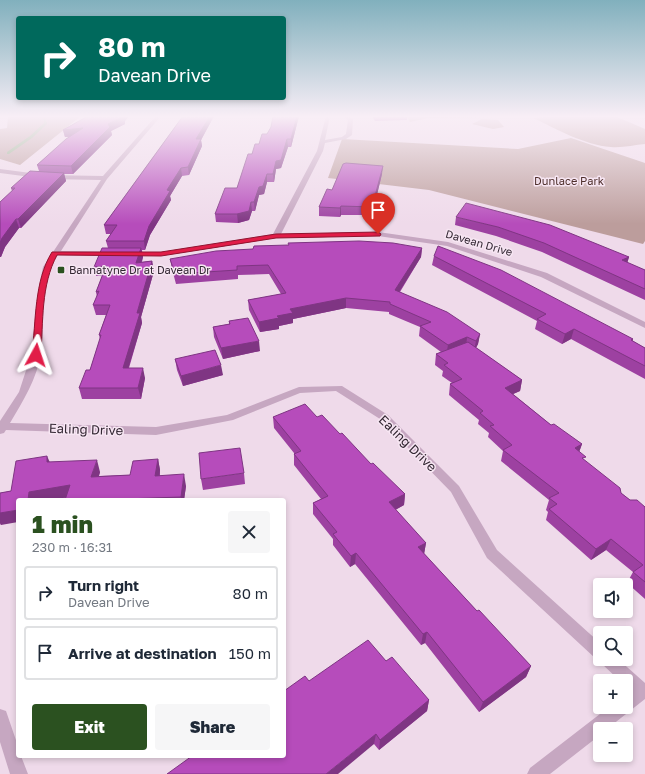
<!DOCTYPE html>
<html lang="en">
<head>
<meta charset="utf-8">
<style>
	body { margin:0; font-family:"Golos Text",sans-serif; background:#f6f6f7; color:#1f2937; height:100vh; display:flex; flex-direction:column; font-size:15px; white-space:nowrap }
	* { box-sizing:border-box; margin:0 }
	p { font-size:13px; color:#747a83 }
	.icon { flex:none; width:22px; height:22px; fill:none; stroke:currentColor; stroke-width:2; stroke-linecap:round; stroke-linejoin:round }
	.map { position:relative; flex:1; overflow:hidden }
	.drawer { position:absolute; left:16px; top:498px; width:270px; height:260px; display:flex; flex-direction:column; background:#fff; border-radius:4px; box-shadow:0 2px 6px #0003 }
	.drawer>* { flex:none }
	.guide { position:absolute; left:16px; top:16px; width:270px; height:84px; border-radius:4px; box-shadow:0 2px 6px #0003; background:#00695c; color:#fff; overflow:hidden }
	.controls { position:absolute; left:593px; top:578px; display:grid; gap:8px }
	.controls a { display:grid; place-items:center; width:40px; height:40px; border-radius:4px; background:#fff; box-shadow:0 2px 6px #0003; font-size:20px }
	.pin { position:absolute; display:grid; place-items:center; width:34px; height:34px; color:#fff; margin:-41px -17px; border-radius:50% 50% 50% 0; rotate:-45deg; box-shadow:0 0 4px #0007 }
	.pin .icon { rotate:45deg }
	.me { position:absolute; width:44px; margin:-22px; rotate:5deg; stroke-linejoin:round; filter:drop-shadow(0 0 3px #0008) }
	.turn { display:flex; align-items:center; gap:14px; height:84px; padding:0 16px; font-size:18px }
	.turn .icon { width:52px; height:52px; stroke-width:2.5 }
	.turn b { display:block; font-size:28px; line-height:34px }
	.round { display:grid; place-items:center; flex:none; width:42px; height:42px; border-radius:4px; background:#f6f6f7 }
	.overview { display:flex; align-items:center; justify-content:space-between; height:68px; padding:0 16px }
	h1 { font-size:24px; font-weight:800; line-height:30px; color:#2b5120 }
	.button { display:flex; gap:8px; margin-top:auto; padding:8px 16px }
	.button a { flex:1; height:46px; border-radius:4px; background:#2b5120; color:#fff; font-size:16px; font-weight:800; line-height:46px; text-align:center }
	.button a+a { background:#f6f6f7; color:#1f2937 }
	ul { padding:0; list-style:none }
	li { display:flex; align-items:center; gap:12px; height:54px; margin:0 8px 6px; padding:0 8px; border:2px solid #e0e1e3; border-radius:4px }
	li div { flex:1 }
	li b { display:block; font-size:15px }
	li em { font-style:normal }
	.map>svg:first-child { display:block }
	.green { fill:#bc9d9c }
	.lines { fill:none; stroke-linecap:round; stroke-linejoin:round }
	.stream { fill:#87a97c; fill-rule:evenodd }
	.minor { fill:#c6a7c1; fill-rule:evenodd }
	.wall { fill:#9d41a1 }
	.shaded-wall { fill:#7f3583 }
	.building { fill:#b64cbb; stroke:#7f3583 }
	.route { fill:#e11d48; stroke:#92132f }
	.poi-dot { fill:#2b5120; stroke:#f7e6f3; stroke-width:1.5 }
	.labels { text-anchor:middle; stroke-width:3; stroke-linejoin:round; paint-order:stroke }
	.far-park-label { font-size:11px; fill:#4f302d; stroke:#f7e6f3 }
	.far-street-label { font-size:11px; fill:#332733; stroke:#f7e6f3 }
	.far-poi-label { font-size:11px; fill:#332733; stroke:#f7e6f3; text-anchor:start }
	.street-label { font-size:13px; fill:#332733; stroke:#f7e6f3 }
</style>
</head>
<body>
<div class="map">
<svg width="645" height="774" viewBox="0 0 645 774">
	<rect width="100%" height="100%" fill="#efdaea"/>
	<!-- green -->
	<g class="green">
		<path d="M8,116h73l-61,49 -20,-6v-30l7,-1z"/>
		<path d="M407,116h111v1l-90,1 -18,4z"/>
		<path d="M558,116h57l30,13v15c-11,1 -23,4 -34,3 -27,-2 -54,-18 -78,-29z"/>
		<path d="M482,119l16,1 6,7 -11,2 -21,-5z"/>
		<path d="M571,138l74,25v78l-2,3 -214,-54 -101,-12 14,-39 176,10z"/>
	</g>
	<g class="lines">
		<!-- stream -->
		<path class="stream" d="M43,116h2l2,8 -15,14 -23,16h-2v-2l23,-16 14,-13z"/>
		<!-- minor -->
		<g class="minor">
			<path d="M156,116h5l-54,63 -46,72 52,1 4,2 -1,2 -58,-1c-18,28 -13,66 -17,98 -4,26 -18,48 -31,70l146,4 71,-12 72,-28 43,-1 46,29 71,71 38,64 103,93v16h18l27,24v16l-38,30h-7v6l-50,39h-23l3,-6 79,-61h17v-13l4,-3 -4,-4v-6h-6l-18,-17 -2,-4 -5,-2 -108,-100 -36,-66 -71,-73 -44,-28 -36,2 -67,27 -77,15 -150,-5 -2,3 -4,1v-13l19,-29 12,-37 8,-69 4,-19 58,-87 -55,-1 -46,-6v-4l46,6 57,1z"/>
			<path d="M326,116h4l-5,24 17,-3 4,-3 2,-14 -6,-4h6l5,3 -1,16 -6,4 -21,4 -2,8 -42,83 97,-2 70,10 99,31 98,49v6l-104,-51 -94,-31 -69,-10 -102,2 -115,18h-35l-1,-2 4,-2h32l112,-18 44,-83z"/>
			<path d="M0,709l6,2 12,35v10h3l7,18h-18l-10,-32z"/>
		</g>
	</g>
	<!-- wall -->
	<g class="wall">
		<path d="M88,116h41l-4,5v3l-14,7 1,4 -39,39h-9l2,7 -45,47h-2l-14,19 -4,10h-1v-55l12,-11 -1,-3 28,-17 -2,-6 32,-28h-4l-2,-7z"/>
		<path d="M183,116h31l-13,24 1,6 -13,29 -7,1 -12,20 1,4 -21,35 -5,15h-3l1,7 -1,5 10,-1 2,10 -13,46 1,6 -13,45 16,10 -4,21h-59l-3,-11 11,-18 10,-31 -1,-4 7,-20h-10l-3,-10 4,-8 -1,-5 6,-16h-6l-2,-9 14,-19 -2,-7 5,-7h-5l-2,-9z"/>
		<path d="M299,116l-8,31h-3l-7,21 -5,1 -2,13h-7l-3,12 -5,1 -4,16h-3l-3,9 -11,3 -22,-1 -1,-8 22,-26 15,-34 7,-10 8,-10z"/>
		<path d="M372,116h35v4l-32,1z"/>
		<path d="M382,174l-10,41h-31l-1,2 -21,-1v-9l13,-17z"/>
		<path d="M456,217l173,40 -2,6 18,7v30l-103,-48 -46,-16 -41,-11z"/>
		<path d="M422,248l-1,9 -21,35 80,42 -2,10 -2,4 46,32 -2,11 -7,3 38,31 31,19 -3,8 5,8 37,33 9,7 15,7v92l-18,-16 6,-11 -27,-22 -15,10 -45,-40 2,-8 -2,-2 3,-10 -48,-39 2,-10 -15,-14 1,-4 -11,-9 1,-4 -30,-25 1,-11 2,-1 -10,-7 1,-5 -8,-6 1,-11 5,-2 -22,-16 1,-9 -31,-13v-2l-43,-4 -53,11v4l-14,3v3l-19,3 -11,-22 -1,-10 33,-6 -12,-20 -31,1v4l-62,5 -4,-15 -2,-10z"/>
		<path d="M434,256l199,83v2l12,7v31l-74,-40 -9,5 -27,-15 2,-8 -105,-56z"/>
		<path d="M229,321l31,30 -37,8 -9,-22 -1,-10 16,-3z"/>
		<path d="M175,359l48,16 -40,11 -6,-16z"/>
		<path d="M273,417h44l88,77 -1,11 -9,5 31,33 -2,11 53,57 54,55 -5,11 -47,35 -54,-69 -4,2 -66,-81 -5,3 -17,-22v-6l-20,-25v-11l8,-4 -27,-34v-12l-20,-25z"/>
		<path d="M158,459l2,11v6l26,10 -2,14h-119l1,-2 -48,2 -17,25 -1,-2v-30l11,-2 39,-29 50,10 -1,4 31,-1z"/>
		<path d="M244,473l1,11 -42,6 -2,-11z"/>
		<path d="M386,661l43,39 -2,11 -48,39 -5,-6 -90,12 25,-75z"/>
	</g>
	<!-- shaded-wall -->
	<g class="shaded-wall">
		<path d="M124,116h5l-4,5v3l-14,7 1,4 -39,39 -2,-8 37,-42z"/>
		<path d="M210,116h4l-13,24 1,6 -13,29 -1,-8 8,-28z"/>
		<path d="M297,116h2l-8,31v-8z"/>
		<path d="M83,128l1,7 -19,2 -2,-7z"/>
		<path d="M287,139l1,8 -7,21 -5,1 -2,13 -1,-8 3,-13z"/>
		<path d="M383,166l-1,8 -10,41v-8z"/>
		<path d="M181,168l1,8 -12,20 1,4 -21,35 -5,15 -1,-9 5,-15 18,-36z"/>
		<path d="M64,173l2,8 -45,47 -3,-9z"/>
		<path d="M267,174v8l-3,12 -5,1 -4,16 -1,-9 5,-15z"/>
		<path d="M251,202l1,9 -3,9 -11,3 -1,-9z"/>
		<path d="M341,206v9l-1,2v-9z"/>
		<path d="M16,219l3,9 -14,19 -4,10h-1v-14l2,-5z"/>
		<path d="M141,248l2,9 -5,16 -2,-10z"/>
		<path d="M422,248l-1,9 -27,43 1,-10z"/>
		<path d="M629,257l-3,10 -4,-7z"/>
		<path d="M152,261l2,10 -13,46 1,6 -17,56 -2,-11 14,-55z"/>
		<path d="M346,298v10l-53,11v4l-14,3v3l-19,3 -1,-10 18,-6 13,-7z"/>
		<path d="M574,329l-3,10 -9,5 3,-10z"/>
		<path d="M480,334l-2,10 -4,7 2,-10z"/>
		<path d="M467,337l-1,11 -20,8 2,-11z"/>
		<path d="M259,341l1,10 -37,8 -2,-11z"/>
		<path d="M221,365l2,10 -40,11 -2,-10z"/>
		<path d="M143,368l2,10 -4,21 -3,-11z"/>
		<path d="M522,380l-2,11 -18,8 3,-11z"/>
		<path d="M582,444l-4,11 -3,-7z"/>
		<path d="M47,456l5,11 -5,-5z"/>
		<path d="M158,459l2,11 -2,17 -3,-11z"/>
		<path d="M97,460l3,12 -5,16 -4,-11z"/>
		<path d="M184,474l2,12 -2,14h-3v-3z"/>
		<path d="M70,485l4,11 -23,4h-23l1,-8z"/>
		<path d="M405,494l-1,11 -16,9 1,-12z"/>
		<path d="M18,510v12l-17,3 -1,-2v-10z"/>
		<path d="M611,539l-5,11 -15,10 5,-11z"/>
		<path d="M426,543l-2,11 -6,-7z"/>
		<path d="M356,553l-1,11 -5,3 1,-11z"/>
		<path d="M427,632l-2,11 -4,2 2,-11z"/>
		<path d="M531,666l-5,11 -47,35 4,-10z"/>
		<path d="M429,700l-2,11 -48,39 1,-10z"/>
		<path d="M376,734l-2,10 -36,30h-12z"/>
	</g>
	<!-- building -->
	<g class="building">
		<path d="M88,116h36l-16,8 2,3 -39,39 -34,-1 29,-26 17,-11 -20,2z"/>
		<path d="M183,116h27l-14,23h5l-13,28 -7,1 -14,22 3,1 -21,35 -5,15h-38l11,-16h-13z"/>
		<path d="M273,116h24l-6,23h-4l-6,21 -5,1 -3,13h-6l-4,12 -4,1 -5,15h-3l-2,9 -12,3h-22l10,-26h12l11,-34h4l3,-10h4l3,-10h5l4,-7z"/>
		<path d="M346,163l37,3 -11,41 -31,-1 -1,2 -21,-1 8,-18 5,1 11,-26z"/>
		<path d="M30,171l34,2 -46,46h-2l-14,19 -2,5v-41l15,-14h-4z"/>
		<path d="M466,203l84,22 79,32 -7,3 23,10v19l-101,-46 -46,-16 -42,-10z"/>
		<path d="M359,241l34,2 29,5 -27,42 52,22 33,22 -4,7 -9,-4 -19,8 -28,-19 11,-4 -41,-18v-2l-44,-4 -56,11 3,4 -16,3 2,2 -20,4 -11,-22 38,-7 -18,-28 -31,1v4l-62,4 -5,-15 46,-8 37,-2 1,-3 35,-1 -1,-2z"/>
		<path d="M438,246l63,24 132,69 -2,1 14,8v18l-71,-37 -9,5 -28,-15 9,-5 -112,-58z"/>
		<path d="M102,248h39l-5,15 16,-2 -15,52h3l-17,55h20l-5,20h-59l7,-18h4l11,-35h-2l11,-30h-17l6,-14 -3,1 10,-26 -12,1z"/>
		<path d="M248,318l11,23 -38,7 -8,-21 17,-3 -1,-3z"/>
		<path d="M468,342l54,38 -17,8 46,37 3,-1 28,20 -7,4 11,9 -4,1 38,30 1,5 9,7h7l8,7v75l-12,-10 10,-7 -32,-26 -15,10 -47,-40 8,-5 -8,-6 10,-5 -56,-43 9,-5 -22,-19 4,-1 -14,-12 3,-2 -33,-27 12,-5 -18,-14 4,-2 -12,-9z"/>
		<path d="M215,350l6,15 -40,11 -6,-17z"/>
		<path d="M305,404l12,13 5,-2 18,19 2,-1 29,31 2,-1 32,31 -16,8 37,41 -8,4 59,64 2,-1 52,56 -48,36 -56,-70 -4,2 -67,-81 -5,3 -18,-22 4,-2 -24,-29 15,-7 -34,-42 7,-3 -28,-34z"/>
		<path d="M240,448l4,25 -43,6 -2,-26z"/>
		<path d="M47,456v6l50,-2 -6,17 39,-2 3,-14 25,-2 -3,17 29,-2 -3,23 -86,3h-30l5,-15 -41,7 -1,8h-10v10l-18,3v-20l11,-2 5,-30z"/>
		<path d="M368,640l18,21 6,-4 37,43 -49,40 -4,-6 -50,40h-159l25,-18h92v-65l21,-15 4,5z"/>
	</g>
	<!-- sky -->
	<linearGradient id="sky" x2="0" y2="1"><stop stop-color="#81b0bd"/><stop offset="0.52" stop-color="#f8eef6"/><stop offset="1" stop-color="#f8eef6" stop-opacity="0"/></linearGradient>
	<rect width="645" height="224" fill="url(#sky)"/>
	<!-- route -->
	<path class="route" d="M378,232l3,2 -1,2 -104,2 -115,18 -104,-1c-16,30 -14,67 -16,100l-5,3 -4,-3c4,-34 2,-74 20,-103h109l115,-18z"/>
	<!-- markers -->
	<rect class="poi-dot" x="57" y="266" width="8" height="8" rx="2"/>
	<g class="labels">
		<!-- far-park labels -->
		<g class="far-park-label">
			<text x="569" y="185">Dunlace Park</text>
		</g>
		<!-- far-street labels -->
		<g class="far-street-label">
			<text transform="translate(479 243) rotate(16)" y="4">Davean Drive</text>
		</g>
		<!-- far-poi labels -->
		<g class="far-poi-label">
			<text x="69" y="274">Bannatyne Dr at Davean Dr</text>
		</g>
		<!-- street labels -->
		<g class="street-label">
			<text transform="translate(86 429) rotate(2)" y="5">Ealing Drive</text>
			<text transform="translate(408 443) rotate(44)" y="5">Ealing Drive</text>
		</g>
	</g>
</svg>
<div class="controls">
<a><svg class="icon" aria-label="sound" viewBox="0 0 24 24"><path d="M4 9h4l5-4v14l-5-4H4zM17 9q2 3 0 6"/></svg></a>
<a><svg class="icon" aria-label="search" viewBox="0 0 24 24"><circle cx="10" cy="10" r="6"/><path d="M15 15l6 6"/></svg></a>
<a>+</a>
<a>−</a>
</div>
<div class="pin" style="left:378px;top:234px;background:#d93025"><svg class="icon" aria-label="arrive" viewBox="0 0 24 24"><path d="M6 21V4h12l-3 4 3 4H6"/></svg></div>
<svg class="me" style="left:36px;top:355px" viewBox="-20 -20 40 40"><path d="M0-17L14 15 0 8-14 15z" fill="#e11d48" stroke="#fff" stroke-width="4"/></svg>
<div class="guide">
<div class="turn"><svg class="icon" aria-label="right" viewBox="0 0 24 24"><path d="M7 20v-9h11M14 6l5 5-5 5"/></svg><div><b>80 m</b>Davean Drive</div></div>
</div>
<section class="drawer">
<div class="overview"><div><h1>1 min</h1><p>230 m · 16:31</p></div><a class="round"><svg class="icon" aria-label="close" viewBox="0 0 24 24"><path d="M6 6l12 12M18 6L6 18"/></svg></a></div>
<ul>
<li><svg class="icon" aria-label="right" viewBox="0 0 24 24"><path d="M7 20v-9h11M14 6l5 5-5 5"/></svg><div><b>Turn right</b><p>Davean Drive</p></div><em>80 m</em></li>
<li><svg class="icon" aria-label="arrive" viewBox="0 0 24 24"><path d="M6 21V4h12l-3 4 3 4H6"/></svg><div><b>Arrive at destination</b></div><em>150 m</em></li>
</ul>
<div class="button"><a>Exit</a><a>Share</a></div>
</section>
</div>
</body>
</html>
